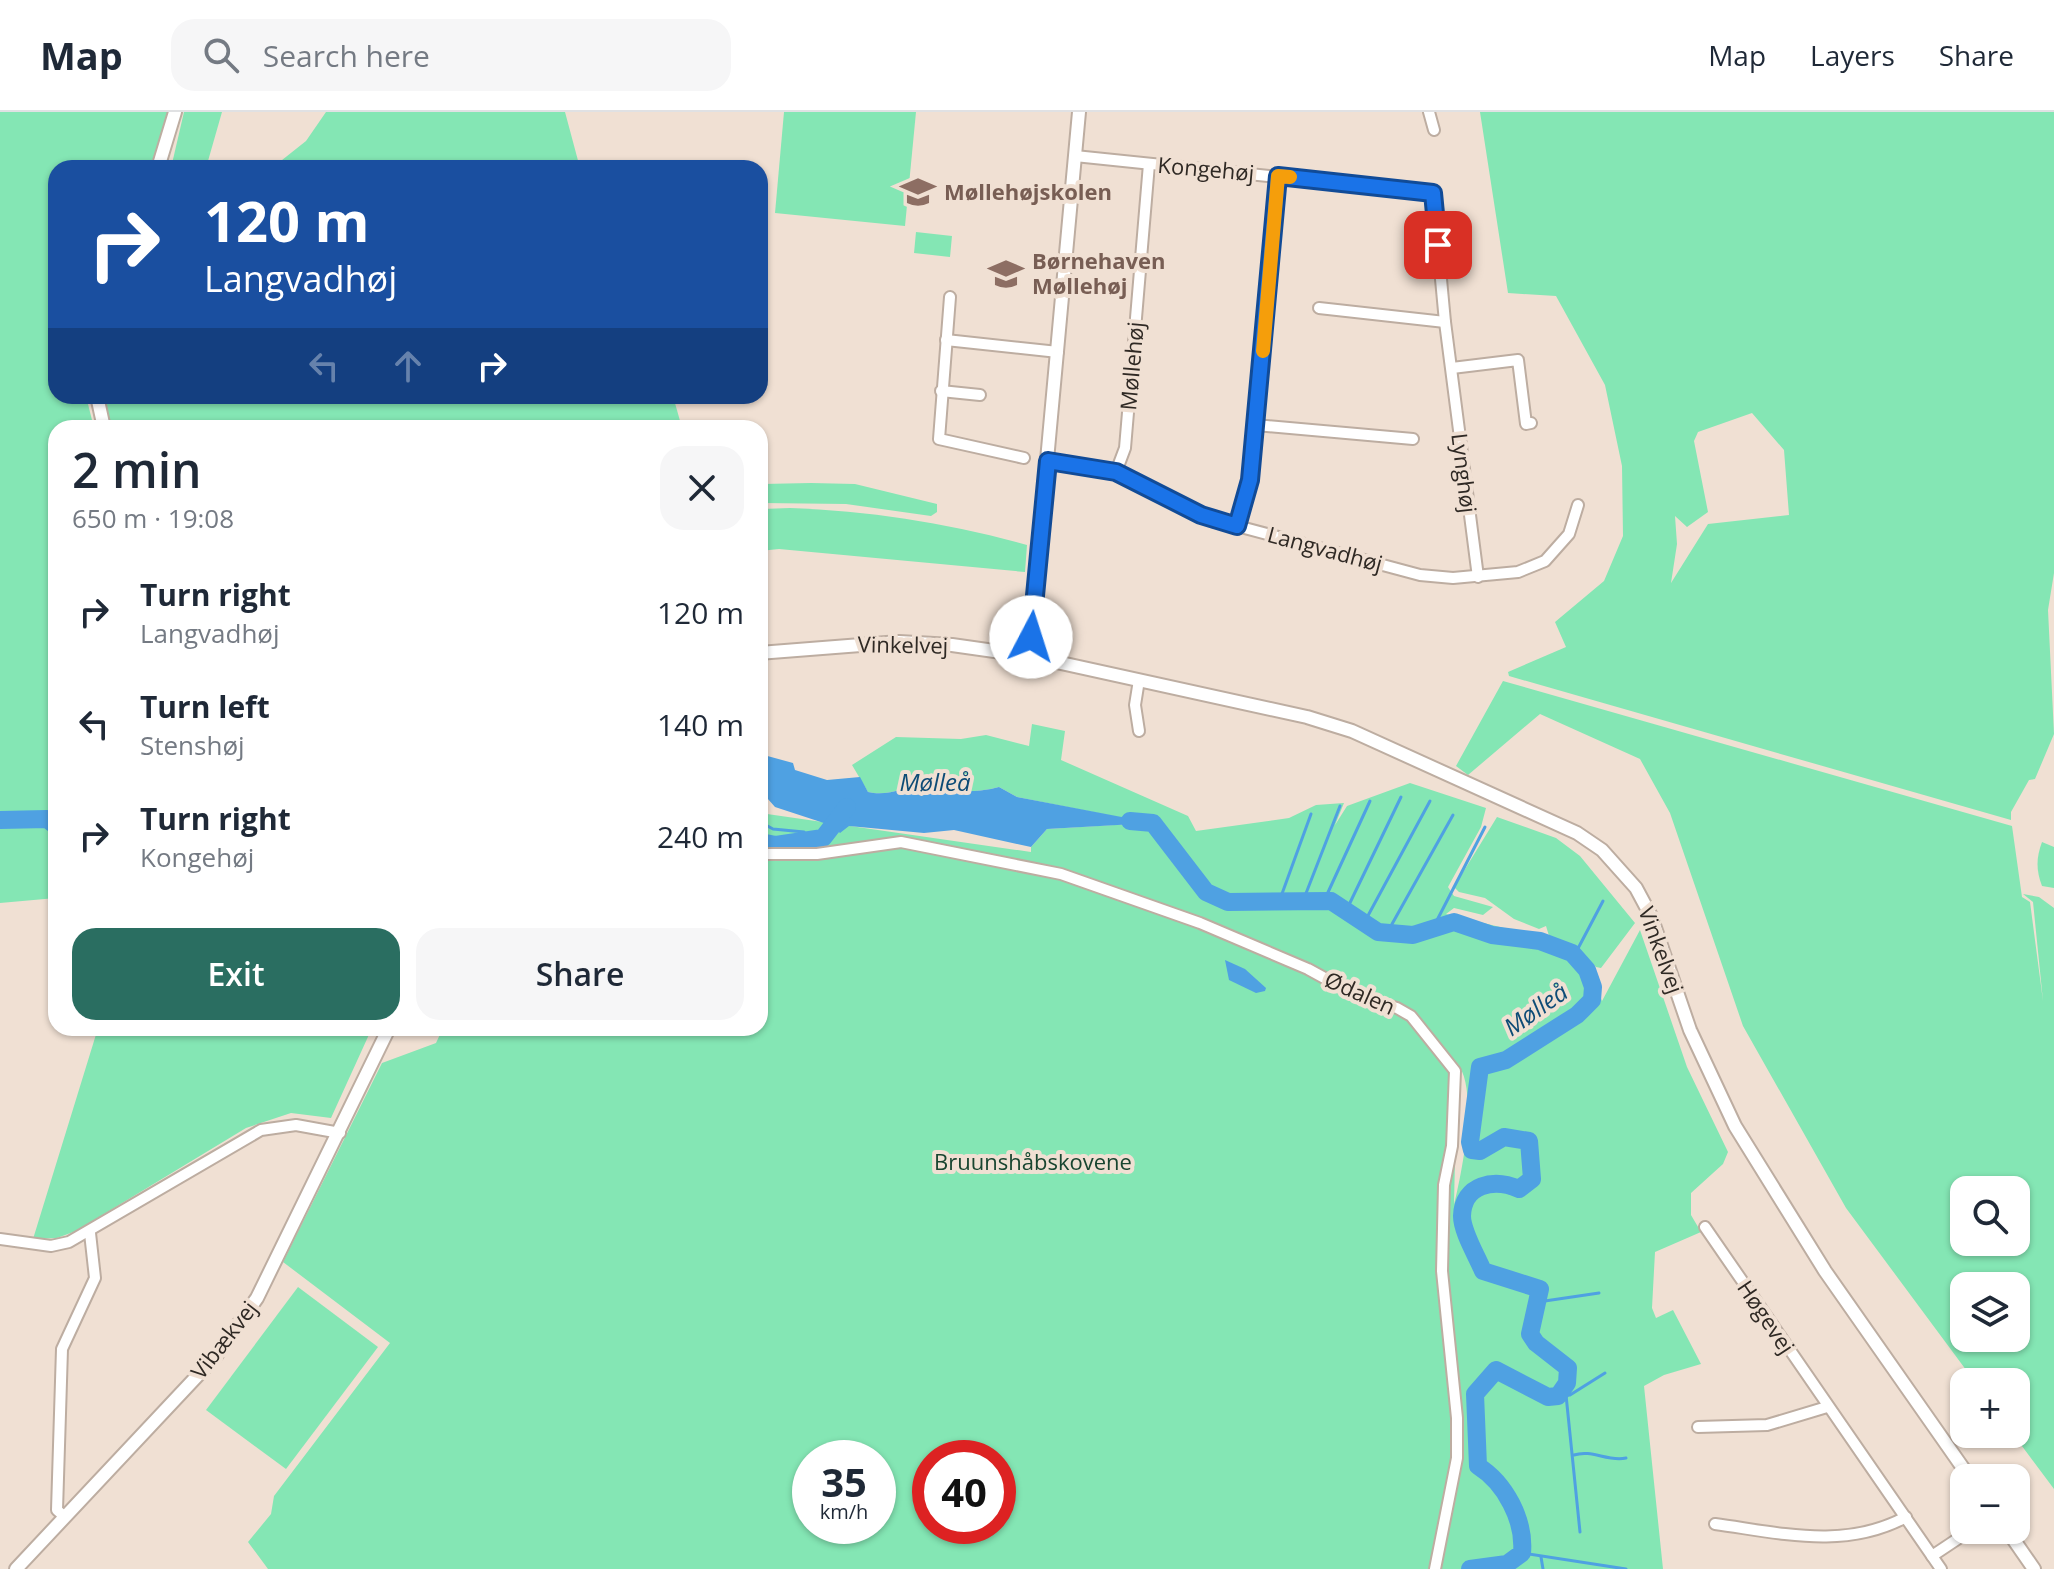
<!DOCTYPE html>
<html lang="en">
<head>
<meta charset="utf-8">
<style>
	body { margin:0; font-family:"Open Sans",sans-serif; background:#f6f6f7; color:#1f2937; height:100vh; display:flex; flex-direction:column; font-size:30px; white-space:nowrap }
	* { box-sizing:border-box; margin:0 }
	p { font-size:26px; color:#747a83 }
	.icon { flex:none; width:44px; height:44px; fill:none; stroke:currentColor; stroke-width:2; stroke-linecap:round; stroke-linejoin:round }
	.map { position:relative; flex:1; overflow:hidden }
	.sheet { position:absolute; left:48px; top:308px; width:720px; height:616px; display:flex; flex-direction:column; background:#fff; border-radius:24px; box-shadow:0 2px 6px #0004 }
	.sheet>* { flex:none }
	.guide { position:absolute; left:48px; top:48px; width:720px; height:244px; border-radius:24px; box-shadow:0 2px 6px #0004; background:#1a4fa0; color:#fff; overflow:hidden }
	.fabs { position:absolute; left:1950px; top:1064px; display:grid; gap:16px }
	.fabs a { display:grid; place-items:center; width:80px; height:80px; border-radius:16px; background:#fff; box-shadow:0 2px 6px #0004; font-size:40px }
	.speed { position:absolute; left:792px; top:1328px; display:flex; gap:16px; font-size:40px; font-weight:700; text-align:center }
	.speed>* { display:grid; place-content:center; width:104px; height:104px; border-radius:50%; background:#fff; box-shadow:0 2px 6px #0004; line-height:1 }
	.speed small { font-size:20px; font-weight:400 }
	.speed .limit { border:12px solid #d22; background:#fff; color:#111 }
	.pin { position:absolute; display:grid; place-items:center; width:68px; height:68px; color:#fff; margin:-34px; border-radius:16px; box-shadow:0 4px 12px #0006 }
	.me { position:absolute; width:88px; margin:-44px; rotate:5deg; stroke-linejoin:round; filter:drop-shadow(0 0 6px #0008) }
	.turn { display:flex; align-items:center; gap:28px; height:168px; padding:0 24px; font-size:36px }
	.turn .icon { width:104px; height:104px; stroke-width:2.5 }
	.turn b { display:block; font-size:56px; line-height:68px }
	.lanes { display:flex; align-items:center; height:76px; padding:0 24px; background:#0003; justify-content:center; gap:40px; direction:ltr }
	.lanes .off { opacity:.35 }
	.round { display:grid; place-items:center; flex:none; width:84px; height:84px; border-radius:24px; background:#f6f6f7 }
	.head { display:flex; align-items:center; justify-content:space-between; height:136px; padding:0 24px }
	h1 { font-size:48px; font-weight:600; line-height:60px }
	.primary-button { display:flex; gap:16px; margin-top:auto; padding:16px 24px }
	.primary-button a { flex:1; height:92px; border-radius:24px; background:#2a6e61; color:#fff; font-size:32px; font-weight:600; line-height:92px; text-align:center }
	.primary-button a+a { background:#f6f6f7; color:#1f2937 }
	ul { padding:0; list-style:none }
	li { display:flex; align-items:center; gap:24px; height:112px; padding:0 24px }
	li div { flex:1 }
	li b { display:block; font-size:30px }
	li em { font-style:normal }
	header { display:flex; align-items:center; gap:48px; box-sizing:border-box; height:112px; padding:0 40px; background:#fff; border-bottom:2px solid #e0e1e3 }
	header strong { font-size:38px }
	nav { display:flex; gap:44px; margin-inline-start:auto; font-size:28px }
	.search { width:560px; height:72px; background:#f6f6f7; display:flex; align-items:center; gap:20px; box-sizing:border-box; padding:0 28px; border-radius:24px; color:#747a83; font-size:30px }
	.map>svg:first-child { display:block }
	.green { fill:#84e6b4; fill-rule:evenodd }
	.water { fill:#4fa1e2 }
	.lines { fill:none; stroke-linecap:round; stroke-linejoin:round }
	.stream { stroke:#4fa1e2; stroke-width:3 }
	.river { stroke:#4fa1e2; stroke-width:18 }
	.minor-casing { stroke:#bdada1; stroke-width:14 }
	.tertiary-casing { stroke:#bdada1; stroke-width:16 }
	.minor { stroke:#fff; stroke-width:10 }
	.tertiary { stroke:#fff; stroke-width:12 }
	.route-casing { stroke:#114b97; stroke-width:20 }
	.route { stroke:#1a73e8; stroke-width:14 }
	.slow { stroke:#f59e0b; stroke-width:14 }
	.labels { text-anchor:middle; stroke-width:8; stroke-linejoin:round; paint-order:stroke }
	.street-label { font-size:22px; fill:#2f2924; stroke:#f0e0d3 }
	.education-label { font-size:22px; font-weight:bold; fill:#785e54; stroke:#f0e0d3; text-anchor:start }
	.park-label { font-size:22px; fill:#184530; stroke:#f0e0d3 }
	.water-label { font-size:24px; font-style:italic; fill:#0d4b76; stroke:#f0e0d3 }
</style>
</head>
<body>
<header>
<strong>Map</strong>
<div class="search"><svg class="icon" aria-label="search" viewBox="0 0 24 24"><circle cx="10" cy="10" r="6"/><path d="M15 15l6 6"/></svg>Search here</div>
<nav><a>Map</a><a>Layers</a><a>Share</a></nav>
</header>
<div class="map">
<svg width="2054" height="1457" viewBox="0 0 2054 1457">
	<rect width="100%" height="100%" fill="#f0e0d3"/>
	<!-- green -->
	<g class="green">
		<path d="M0,0h168l-18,56h-94v228h30l8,32h-38v470l-56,5z"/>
		<path d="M184,0h38l-16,56h-35z"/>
		<path d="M326,0h239l15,56h-308l34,-27z"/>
		<path d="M784,0h132l-11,114 -130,-13z"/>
		<path d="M1480,0h574v461l-6,37 6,124 -19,45 -6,1 -18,32v8l-502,-144 -1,-4 58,-25 -11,-25 49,-41 19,-45 -1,-70 -17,-81 -49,-89 -48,-3zM1752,301l32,37 5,65 -81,9 -37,59 6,-39 -2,-28 12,11 21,-15 -14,-71 4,-9z"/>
		<path d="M916,120l36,4 -2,21 -36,-4z"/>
		<path d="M106,284h567l9,32h-576z"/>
		<path d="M811,371l44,1 82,20v8l-6,4 -85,-12 -86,-1v-19z"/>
		<path d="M790,396c81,3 159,15 237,37l-2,27 -246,-23 -19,2v-42z"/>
		<path d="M1503,569l509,145 10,71 8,5 13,99 -10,-99 -10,-8 16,3 15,11v581l-41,-55h3v-52h-41l-129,-174 -103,-182 -73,-213 -30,-54 -100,-45 -72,61 -12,-9zM1964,1078h52v52h-52zM1964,1174h52v52h-52z"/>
		<path d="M1032,612l33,7 -4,29 127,56 8,15 93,-13 27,-13 28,-2 -9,22 12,-19 63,-23 76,25 -5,19 -33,60 6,9 39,11 -10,8 -29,-7 -8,6 104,25 -4,-13 -7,3 -25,-10 -29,-21 -26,-6 -5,-5 43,-70 59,21 24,18 55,67 -34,45 -5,-1 -17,-16 -18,-6c31,16 29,26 41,56l38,-71 47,137 41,85 -5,12 -32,29v22l10,17 -46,20 -3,56 4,10 17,-8 28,54 -37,11 -20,11 19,183h-1395l-20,-27 23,-28 3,-18 116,-153 -107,-81 99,-199 54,-20 7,-15h317v-215l271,39v-5l16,-18 101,-6 -131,-26 -18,-10c-38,10 -43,-2 -75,-1 -20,0 -35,11 -56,6l-16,-27 44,-28 65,2 25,-4 43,11zM1457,951c22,26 5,109 -3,142zM810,1346h68v68h-68zM930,1346h68v68h-68z"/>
		<path d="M2042,730l12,5v41l-12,-2c-6,-16 -6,-28 0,-44z"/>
		<path d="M98,916h274l-41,90 -40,-5 -45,15 -170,103 -19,7 -24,1z"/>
		<path d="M298,1175l80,60 -92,122 -80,-59z"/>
	</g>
	<!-- water -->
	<g class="water">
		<path d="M760,642l33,9 2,7 32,10 33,-3 8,15c21,5 36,-6 56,-6 32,-1 37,11 75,1l18,10 136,26 -106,6 -16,18 -77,-17 -30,3 -75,-7 -9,7 -7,-7 -58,-19 -15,-17z"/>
		<path d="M1225,848l20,9 21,19 -1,3 -9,2 -27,-13z"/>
	</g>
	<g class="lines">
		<!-- stream -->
		<g class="stream">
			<path d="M760,710l13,7 31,3 5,10"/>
			<path d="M1303,789l37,-95"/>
			<path d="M1324,789l46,-100"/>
			<path d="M1279,790l32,-88"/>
			<path d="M1346,799l55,-114"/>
			<path d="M1364,811l66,-122"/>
			<path d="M1433,816l52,-101"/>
			<path d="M1387,821l66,-118"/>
			<path d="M1574,844l29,-55"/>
			<path d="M1538,1190l61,-9"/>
			<path d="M1566,1283l14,137"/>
			<path d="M1558,1284l12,-1 35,-22"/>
			<path d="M1574,1343c18,-6 33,7 52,3"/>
			<path d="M1522,1441l104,16"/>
			<path d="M1541,1445l2,12"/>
			<path d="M1511,1457l1,-9"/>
		</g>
		<!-- river -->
		<g class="river">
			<path d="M0,708l47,-1 9,7"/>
			<path d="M1130,709l23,2 53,69 22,10 103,-1 47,31 35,3 41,-13 38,13 48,6 32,12 15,17 6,17 -1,13 -15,15 -71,45 -26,7 -10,75 2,8 8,1 24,-14 25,4 3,38 -13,10c-25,-11 -56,-5 -57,27 0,16 15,40 21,55l57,18 -10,45 6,9 32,25 -1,15 -9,13 -10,1 -52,-27 -21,24 3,72c27,17 47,54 44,87l-15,11 -37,5"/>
			<path d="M760,730l16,3 47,-7 24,-31"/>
		</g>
		<!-- minor casing -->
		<g class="minor-casing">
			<g id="minor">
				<path d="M1429,0l5,18"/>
				<path d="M1075,44l358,37 12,129 33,255"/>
				<path d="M950,185l-11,142 85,19"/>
				<path d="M1319,196l126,14"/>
				<path d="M946,228l112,12"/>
				<path d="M1452,256l66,-8 8,64 5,-1"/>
				<path d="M941,279l39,4"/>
				<path d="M1256,313l157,14"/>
				<path d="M1048,349l68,11 85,43 36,11 183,49 33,3 65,-6 27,-11 24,-27 9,-29"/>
				<path d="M1116,360l9,-24 24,-284"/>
				<path d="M1237,414l13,-46 28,-304"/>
				<path d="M1139,619l-4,-26 4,-25"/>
				<path d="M760,742h57l84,-12 160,32 139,49 108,46 53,29 36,10 14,8 44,55 -3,75 -8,39 -2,86 15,147v40l-22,111"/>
				<path d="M1705,1115l236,342"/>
				<path d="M0,1127l51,7 18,-4 192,-112 35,-5 44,8"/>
				<path d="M1698,1315l69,-2 60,-18"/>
				<path d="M65,1405l-8,-7 5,-161 33,-71 -5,-45"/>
				<path d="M1715,1412c66,9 130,26 191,-7"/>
				<path d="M1932,1444l39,-26"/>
			</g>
		</g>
		<!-- tertiary casing -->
		<g class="tertiary-casing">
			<g id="tertiary">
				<path d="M158,56l17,-56"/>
				<path d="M97,284l7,32"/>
				<path d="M760,541l139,-11 53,3 77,11 278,61 45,14 225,102 25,17 34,38 15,28 39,114 45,96 90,145 145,207"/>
				<path d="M1029,544l50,-544"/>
				<path d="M2007,1418l27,39"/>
				<path d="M16,1457l199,-212 42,-59 132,-270"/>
			</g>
		</g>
		<!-- minor -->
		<use href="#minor" class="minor"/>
		<!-- tertiary -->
		<use href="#tertiary" class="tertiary"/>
	</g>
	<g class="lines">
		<!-- route casing -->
		<g class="route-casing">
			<path id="route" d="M1031,525l17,-176 68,11 85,43 36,11 13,-46 28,-304 155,17 5,52"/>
		</g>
		<!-- route -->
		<use href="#route" class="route"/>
		<!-- slow -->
		<path class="slow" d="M1263,239l15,-175 12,1"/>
	</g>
	<!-- icons -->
	<defs>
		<g id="school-bare" transform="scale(2.76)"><path d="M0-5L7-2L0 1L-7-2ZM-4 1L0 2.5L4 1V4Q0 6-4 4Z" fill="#8d6e63" stroke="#f0e0d3" stroke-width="2.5" paint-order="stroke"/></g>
	</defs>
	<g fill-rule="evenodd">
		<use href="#school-bare" x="918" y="80"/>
		<use href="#school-bare" x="1006" y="162"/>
	</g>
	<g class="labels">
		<!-- street labels -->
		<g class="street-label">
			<text transform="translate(1206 57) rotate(5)" y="8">Kongehøj</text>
			<text transform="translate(1132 254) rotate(-85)" y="8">Møllehøj</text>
			<text transform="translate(1464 361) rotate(83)" y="8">Lynghøj</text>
			<text transform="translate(1325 437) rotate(15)" y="8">Langvadhøj</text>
			<text transform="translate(903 533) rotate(1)" y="8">Vinkelvej</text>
			<text transform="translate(1661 838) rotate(70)" y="8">Vinkelvej</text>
			<text transform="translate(1360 881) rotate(24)" y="8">Ødalen</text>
			<text transform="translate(1766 1205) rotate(56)" y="8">Høgevej</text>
			<text transform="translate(224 1228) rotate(-52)" y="8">Vibækvej</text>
		</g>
		<!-- education labels -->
		<g class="education-label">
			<text x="944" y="88">Møllehøjskolen</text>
			<text x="1032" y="157">Børnehaven<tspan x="1032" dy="25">Møllehøj</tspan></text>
		</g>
		<!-- park labels -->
		<g class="park-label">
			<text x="1033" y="1058">Bruunshåbskovene</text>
		</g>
		<!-- water labels -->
		<g class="water-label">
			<text x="935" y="679">Mølleå</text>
			<text transform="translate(1536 898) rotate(-35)" y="8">Mølleå</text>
		</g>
	</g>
</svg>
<div class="fabs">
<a><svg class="icon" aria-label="search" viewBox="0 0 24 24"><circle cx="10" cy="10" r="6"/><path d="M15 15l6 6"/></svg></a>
<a><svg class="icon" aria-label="layers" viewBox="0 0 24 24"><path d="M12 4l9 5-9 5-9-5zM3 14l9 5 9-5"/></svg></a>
<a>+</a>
<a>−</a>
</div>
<div class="speed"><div>35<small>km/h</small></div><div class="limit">40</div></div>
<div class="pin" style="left:1438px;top:133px;background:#d93025"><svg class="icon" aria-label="arrive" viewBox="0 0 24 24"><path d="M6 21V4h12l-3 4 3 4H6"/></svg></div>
<svg class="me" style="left:1031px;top:525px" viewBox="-20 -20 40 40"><circle r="19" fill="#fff"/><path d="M0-13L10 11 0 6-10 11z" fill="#1a73e8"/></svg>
<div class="guide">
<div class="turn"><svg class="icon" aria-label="right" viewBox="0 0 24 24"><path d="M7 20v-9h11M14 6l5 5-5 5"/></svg><div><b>120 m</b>Langvadhøj</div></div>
<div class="lanes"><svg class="icon off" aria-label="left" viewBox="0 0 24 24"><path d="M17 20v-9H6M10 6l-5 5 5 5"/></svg><svg class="icon off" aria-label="ahead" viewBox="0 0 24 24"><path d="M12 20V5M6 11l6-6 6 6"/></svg><svg class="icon" aria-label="right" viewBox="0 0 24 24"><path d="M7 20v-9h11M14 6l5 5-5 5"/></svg></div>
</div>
<section class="sheet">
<div class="head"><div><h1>2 min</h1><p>650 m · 19:08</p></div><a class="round"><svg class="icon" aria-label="close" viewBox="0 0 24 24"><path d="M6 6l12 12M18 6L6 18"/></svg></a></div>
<ul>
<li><svg class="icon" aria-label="right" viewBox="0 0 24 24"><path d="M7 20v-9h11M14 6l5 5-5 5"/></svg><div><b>Turn right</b><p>Langvadhøj</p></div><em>120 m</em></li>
<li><svg class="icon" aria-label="left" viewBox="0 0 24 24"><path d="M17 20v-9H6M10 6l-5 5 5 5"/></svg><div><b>Turn left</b><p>Stenshøj</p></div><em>140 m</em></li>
<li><svg class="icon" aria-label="right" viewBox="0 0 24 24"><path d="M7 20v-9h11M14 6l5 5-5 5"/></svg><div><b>Turn right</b><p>Kongehøj</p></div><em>240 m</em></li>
</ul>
<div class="primary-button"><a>Exit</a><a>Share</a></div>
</section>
</div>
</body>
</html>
